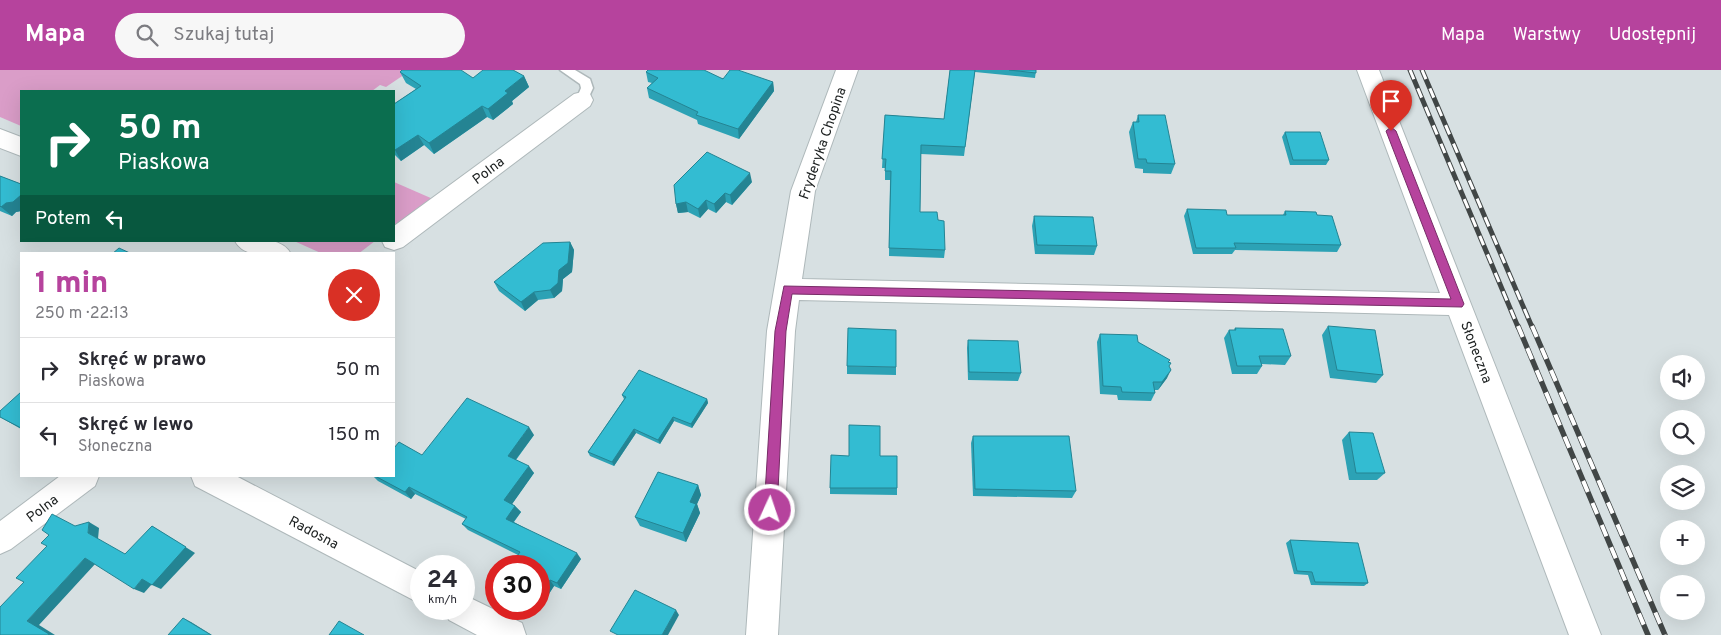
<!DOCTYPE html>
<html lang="pl">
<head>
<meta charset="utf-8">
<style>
	body { margin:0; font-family:Overpass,sans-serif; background:#f7f7f7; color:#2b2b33; height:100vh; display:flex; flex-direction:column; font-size:19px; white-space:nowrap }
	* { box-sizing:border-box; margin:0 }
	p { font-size:16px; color:#7c7c81 }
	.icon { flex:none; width:28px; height:28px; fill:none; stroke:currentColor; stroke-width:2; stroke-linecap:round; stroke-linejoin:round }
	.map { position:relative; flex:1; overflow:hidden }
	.drawer { position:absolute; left:20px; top:182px; width:375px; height:225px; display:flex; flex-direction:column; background:#fff; border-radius:0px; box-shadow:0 5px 20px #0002 }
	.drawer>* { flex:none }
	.guide { position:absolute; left:20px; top:20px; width:375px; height:152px; border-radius:0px; box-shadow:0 5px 20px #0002; background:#0b6e4f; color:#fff; overflow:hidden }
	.buttons { position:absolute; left:1660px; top:285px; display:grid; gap:10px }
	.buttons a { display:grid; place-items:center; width:45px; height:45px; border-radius:50%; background:#fff; box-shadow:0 5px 20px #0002; font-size:25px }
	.speed { position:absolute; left:410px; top:485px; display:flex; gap:10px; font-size:25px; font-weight:700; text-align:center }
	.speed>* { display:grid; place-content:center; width:65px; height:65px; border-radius:50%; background:#fff; box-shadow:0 5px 20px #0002; line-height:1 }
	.speed small { font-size:12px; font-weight:400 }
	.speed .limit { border:8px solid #d22; background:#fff; color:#111 }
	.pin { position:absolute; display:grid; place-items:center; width:42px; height:42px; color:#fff; margin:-51px -21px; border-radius:50% 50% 50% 0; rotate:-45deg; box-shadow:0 0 5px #0007 }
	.pin .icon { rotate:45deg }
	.me { position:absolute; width:55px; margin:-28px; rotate:3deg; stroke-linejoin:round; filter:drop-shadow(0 0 4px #0008) }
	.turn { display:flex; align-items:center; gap:18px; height:105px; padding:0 15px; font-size:22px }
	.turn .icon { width:65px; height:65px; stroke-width:2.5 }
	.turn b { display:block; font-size:35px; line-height:42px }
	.then { display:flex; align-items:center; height:48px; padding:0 15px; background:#0003; gap:10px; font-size:19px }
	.round { display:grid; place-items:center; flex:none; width:52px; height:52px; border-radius:26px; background:#f7f7f7 }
	.headline { display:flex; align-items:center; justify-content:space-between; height:85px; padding:0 15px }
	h1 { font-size:30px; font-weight:800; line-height:38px; color:#b6439d }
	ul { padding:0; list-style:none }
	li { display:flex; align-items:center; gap:15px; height:65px; padding:0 15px; border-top:1px solid #e1e1e2 }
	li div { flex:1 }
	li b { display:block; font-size:19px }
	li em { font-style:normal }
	header { display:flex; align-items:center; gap:30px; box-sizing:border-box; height:70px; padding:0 25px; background:#b6439d; color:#fff }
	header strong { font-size:24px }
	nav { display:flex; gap:28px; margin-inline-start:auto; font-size:18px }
	.search { width:350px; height:45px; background:#f7f7f7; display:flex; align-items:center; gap:12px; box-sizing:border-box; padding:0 18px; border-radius:28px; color:#7c7c81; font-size:19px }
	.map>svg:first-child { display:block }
	.green { fill:#da9dc8 }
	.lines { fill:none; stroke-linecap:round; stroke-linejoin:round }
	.lane-casing { stroke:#aeb8ba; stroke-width:3 }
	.street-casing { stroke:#aeb8ba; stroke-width:2 }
	.lane { fill:#fff; fill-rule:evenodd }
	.street { fill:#fff; fill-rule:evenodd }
	.rail-far1-casing { stroke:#414646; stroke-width:5 }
	.rail-casing { stroke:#414646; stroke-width:5.5 }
	.rail-far1 { stroke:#fff; stroke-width:3; stroke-dasharray:10; stroke-linecap:butt }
	.rail { stroke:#fff; stroke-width:4; stroke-dasharray:12; stroke-linecap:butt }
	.wall { fill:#2ca2b5 }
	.shaded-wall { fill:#248493 }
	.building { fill:#33bcd2; stroke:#248493 }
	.route { fill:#b6439d; stroke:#762c66 }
	.labels { text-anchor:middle; stroke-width:4; stroke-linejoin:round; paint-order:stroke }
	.street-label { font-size:14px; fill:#1a1e1e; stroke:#fff }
</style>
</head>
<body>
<header>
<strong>Mapa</strong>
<div class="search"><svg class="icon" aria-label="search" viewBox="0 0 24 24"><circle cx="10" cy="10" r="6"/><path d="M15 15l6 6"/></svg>Szukaj tutaj</div>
<nav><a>Mapa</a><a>Warstwy</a><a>Udostępnij</a></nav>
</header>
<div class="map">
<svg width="1721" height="565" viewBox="0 0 1721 565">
	<rect width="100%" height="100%" fill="#d7e0e2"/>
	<!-- green -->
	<g class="green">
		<path d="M0,0h411l-25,17 -6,-2 -8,6h-351v35l-21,-9z"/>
		<path d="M394,112l39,17 -39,29z"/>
		<path d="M294,171h81l-17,13h-35z"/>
	</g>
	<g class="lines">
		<!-- lane casing -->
		<g class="lane-casing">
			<path id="lane" d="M560,0h15l15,9 3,9 -7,15 -4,1 -6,-4 5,-12 -1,-4z"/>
		</g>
		<!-- street casing -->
		<g class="street-casing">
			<g id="street">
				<path d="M836,0h22l-43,121 -13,88 638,14 -83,-223h22l222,565h-32l-120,-320 -650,-15 -4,31 -17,304h-32l21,-304 24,-140z"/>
				<path d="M582,22l8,2 3,6 -3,6 -187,141 -9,3 -9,-3 -3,-6h12v-15l180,-132z"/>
				<path d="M0,59l21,8v19l-21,-8z"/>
				<path d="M235,171c18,0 46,-6 56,13 -18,0 -46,6 -56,-13z"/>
				<path d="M60,406h39l-4,10 -84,63 -11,5v-33z"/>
				<path d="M191,406h45l185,96v32l-226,-118z"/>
				<path d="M464,525l58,28 4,12h-49l-28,-15 -5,-11h20z"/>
			</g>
		</g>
		<!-- lane -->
		<use href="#lane" class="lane"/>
		<!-- street -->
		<use href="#street" class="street"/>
		<!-- rail-far1 casing -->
		<g class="rail-far1-casing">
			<g id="rail-far1">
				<path d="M1410,0l108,257"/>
				<path d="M1422,0l110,257"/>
			</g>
		</g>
		<!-- rail casing -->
		<g class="rail-casing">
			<g id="rail">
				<path d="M1518,256l130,309"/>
				<path d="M1532,256l133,309"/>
			</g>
		</g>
		<!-- rail-far1 -->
		<use href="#rail-far1" class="rail-far1"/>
		<!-- rail -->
		<use href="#rail" class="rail"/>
	</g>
	<!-- wall -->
	<g class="wall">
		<path d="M950,0h86l-1,8 -60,-6 -11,84 -43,-2 -1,58 18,8 7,30 -1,8 -55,-2 1,-76h-5v-12h-3l3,-53 59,4z"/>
		<path d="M400,2l73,6 51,-2 5,11 -17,14 1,3 -20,16 -6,-3 -53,37 -10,-9 -23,16 -7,-7v-50l22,-15 -10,-6z"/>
		<path d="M646,2l127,10 1,9 -35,48 -41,-15 -1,-4 -48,-22 -2,-10 5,-5 -4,-1z"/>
		<path d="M1138,45l37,49 -4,10 -28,-1v-4l-8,-1 -6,-36 4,-10h3z"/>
		<path d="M1285,62l44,28 -3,5h-36l-8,-28z"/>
		<path d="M0,106l21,8v27l-5,1 -4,4 -12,-5z"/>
		<path d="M752,112l-20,23 -6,-3 -10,11 -8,-4 -8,9 -12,-6 -10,1 -2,-9z"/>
		<path d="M1187,139l40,6h56l2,-4 32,4 24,30 -4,7 -102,-2 -3,4h-39l-9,-38z"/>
		<path d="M1034,146l63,30 -3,9 -59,-1 -3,-28z"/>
		<path d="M570,172l4,8 -2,22 -9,7 -1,12 -8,7 -16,2 -13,11 -26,-20 -5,-9z"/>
		<path d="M1328,256l55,49 -7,8 -46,-5 -8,-43z"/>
		<path d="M1235,258l56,28 -6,9 -23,-1v2l-5,8h-25l-8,-36 5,-8h5z"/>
		<path d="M1100,264l38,8 31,20v5l-2,11 -9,12h-4l1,3 -4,8 -33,-1 -1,-5 -17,-1 -3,-52z"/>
		<path d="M968,270l53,33 -3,8 -50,-1 -1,-32z"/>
		<path d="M847,296l49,1v8l-49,-1z"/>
		<path d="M21,322v37l-21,-12z"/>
		<path d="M622,325l85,4 1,4 -16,25 -18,-7 -14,23 -24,-11 -22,33 -24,-10 -2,-4 36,-53z"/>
		<path d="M1349,362l36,41 -8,7h-28l-7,-40z"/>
		<path d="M534,365l-18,25 18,13 -22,31 3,2 6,6 -7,10 67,37 -20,30 -7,-3 -11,17 -4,-3v-34h-22l-4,-4 5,-7 -50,-25 -6,-6 4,-5 -51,-25 -4,5 -33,-18 -5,-5h21l28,-21z"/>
		<path d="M973,366l103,55 -4,7 -99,-2 -2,-53z"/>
		<path d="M698,415l3,10 -4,9 3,9 -14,29 -46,-16 -5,-9z"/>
		<path d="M830,418h67v7l-67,-1z"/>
		<path d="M1290,470l78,43 -4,3 -53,-1 -3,-10 -14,-1 -8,-31z"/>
	</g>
	<!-- shaded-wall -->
	<g class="shaded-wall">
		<path d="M524,6l5,11 -17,14 1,3 -20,16 -5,-11 17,-18z"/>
		<path d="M773,12l1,9 -35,48 -1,-10z"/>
		<path d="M482,36l5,11 -53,37 -5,-11z"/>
		<path d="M418,65l6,10 -23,16 -6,-11z"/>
		<path d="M750,103l2,9 -20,23 -2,-10z"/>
		<path d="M725,123l1,9 -10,11 -2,-9z"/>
		<path d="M21,125v16l-5,1 -4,4 -11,-9 5,-4z"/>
		<path d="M706,130l2,9 -8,9 -2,-9z"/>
		<path d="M686,132l2,10 -10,1 -2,-9z"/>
		<path d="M570,172l4,8 -2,22 -9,7 -1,12 -8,7 -4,-8 9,-20z"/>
		<path d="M534,222l4,8 -13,11 -4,-9z"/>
		<path d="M1171,300l-4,8 -9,12 4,-8z"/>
		<path d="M707,329l1,4 -16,25 -1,-4z"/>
		<path d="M673,347l1,4 -14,23 -2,-4z"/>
		<path d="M529,357l5,8 -21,28 -5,-7z"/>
		<path d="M634,359l2,4 -22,33 -2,-4z"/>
		<path d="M529,396l5,7 -24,34 -6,-7z"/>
		<path d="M698,415l3,10 -4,9 3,9 -14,29 -3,-9 7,-31z"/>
		<path d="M409,417l6,7 -4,5 -6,-7z"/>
		<path d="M515,436l6,6 -10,13 -5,-6z"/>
		<path d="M89,452l10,6 -1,11 -10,-6z"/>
		<path d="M152,456l43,27 -34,36 -9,-4z"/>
		<path d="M577,483l4,6 -20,30 -4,-6z"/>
		<path d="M85,488l11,5 -57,62 16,10h-7l-21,-14z"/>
		<path d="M142,509l10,5 -8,9 -10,-4z"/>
		<path d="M550,510l4,6 -11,17 -4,-5v-2z"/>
		<path d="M676,540l3,5 -11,20h-6z"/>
		<path d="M183,548l8,4 21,13h-1z"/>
	</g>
	<!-- building -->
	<g class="building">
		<path d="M402,0h59l12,8 10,-8h30l11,6 -19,15 3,2 -20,16 -6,-3 -53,37 -11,-8 -23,15 -1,-1v-45l27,-18 -21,-14z"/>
		<path d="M648,0h56l19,9 7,-9h8l35,12 -35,47 -42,-14 2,-3 -51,-24 11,-10 -12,-6z"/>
		<path d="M950,0h25l-10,77 -44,-2 -1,67h17l1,8 6,1 1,29 -56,-2 2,-77h-6l1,-12h-4l3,-44 59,4z"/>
		<path d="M1009,0h27v3z"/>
		<path d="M1138,45h27l10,49 -28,-1 -1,-4h-8l-5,-37h6z"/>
		<path d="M1285,62h35l9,28h-36z"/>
		<path d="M707,82l43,21 -20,22 -5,-2 -11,11 -8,-4 -8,9 -12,-7 -10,2 -2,-19z"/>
		<path d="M0,106l21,8v11l-8,7 -7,1 -5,4 -1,-1z"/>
		<path d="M1187,139l39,1 1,5h59l-1,-4 31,1 1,3 15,1 9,29 -107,-2 2,5h-40z"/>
		<path d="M1034,146l59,1 4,29 -60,-1z"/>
		<path d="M570,172l-2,21 -9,7 -1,13 -8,7 -16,2 -13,10 -27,-20 49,-39z"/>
		<path d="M119,178l13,6h-20z"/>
		<path d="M1328,256l47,4 8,45 -46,-5z"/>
		<path d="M848,258l48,2v37l-49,-1z"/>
		<path d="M1235,258l48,1 8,27h-32l3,10h-25l-8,-36h7z"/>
		<path d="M1100,264l37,1 1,7 32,18 -2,2 3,1 -2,3 2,4 -9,12h-9l2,11 -33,-1 -1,-5 -18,-1z"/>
		<path d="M968,270l50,1 3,32 -52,-1z"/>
		<path d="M639,300l68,29 -16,25 -18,-7 -15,23 -24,-11 -22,33 -24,-10 38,-55 -4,-2z"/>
		<path d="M21,322v36l-21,-11v-6z"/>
		<path d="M467,328l62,29 -21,29 21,10 -25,34 11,6 -9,13 71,34 -20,30 -7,-3 -11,16v-30h-22l1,-1 -5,-3 7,-10 -58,-28 5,-7 -58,-30 -4,5 -30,-16h19v-28l5,-6 23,13z"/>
		<path d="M849,355l31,1v30h17v32h-67l1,-33 18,1z"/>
		<path d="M1349,362l24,1 12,40h-29z"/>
		<path d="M973,366h96l7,55 -101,-2z"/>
		<path d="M658,402l40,13 -8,17 6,2 -13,29 -48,-16z"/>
		<path d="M52,444l23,12 14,-4 -1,11 37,21 27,-28 34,21 -34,38 -10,-6 -8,10 -49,-31 -58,63 22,13 -1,1h-48v-28l24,-25 -8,-4 31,-32 -6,-3 8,-8 -7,-5z"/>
		<path d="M1290,470l68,3 10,40 -53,-1 -3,-10 -15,-1z"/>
		<path d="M635,520l41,20 -14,25h-44l-8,-4z"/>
		<path d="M183,548l28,17h-43z"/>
		<path d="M339,551l25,14h-35z"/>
	</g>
	<!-- route -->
	<path class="route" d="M1391,57l5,4 68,173 -2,3 -670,-13 -6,37 -9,179 -2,5 -5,1 -4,-1 -2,-5 11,-179 9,-45 667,13 -65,-168z"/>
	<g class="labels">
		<!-- street labels -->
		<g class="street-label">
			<text transform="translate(822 73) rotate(-71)" y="5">Fryderyka Chopina</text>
			<text transform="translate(488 100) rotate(-37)" y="5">Polna</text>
			<text transform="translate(1477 282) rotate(69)" y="5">Słoneczna</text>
			<text transform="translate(42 438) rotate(-37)" y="5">Polna</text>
			<text transform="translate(314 462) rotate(28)" y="5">Radosna</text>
		</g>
	</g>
</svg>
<div class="buttons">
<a><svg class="icon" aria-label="sound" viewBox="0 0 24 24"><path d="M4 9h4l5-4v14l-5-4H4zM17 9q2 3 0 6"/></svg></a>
<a><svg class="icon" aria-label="search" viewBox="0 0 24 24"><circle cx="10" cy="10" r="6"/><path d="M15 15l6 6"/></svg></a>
<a><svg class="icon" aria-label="layers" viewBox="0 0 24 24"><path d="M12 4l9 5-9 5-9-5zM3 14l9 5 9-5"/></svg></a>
<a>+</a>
<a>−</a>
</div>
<div class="speed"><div>24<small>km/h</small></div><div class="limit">30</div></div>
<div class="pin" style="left:1391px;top:61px;background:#d93025"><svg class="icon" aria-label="arrive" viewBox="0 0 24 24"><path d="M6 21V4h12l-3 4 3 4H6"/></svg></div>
<svg class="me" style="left:770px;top:440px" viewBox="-20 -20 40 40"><circle r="17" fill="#b6439d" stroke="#fff" stroke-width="3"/><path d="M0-11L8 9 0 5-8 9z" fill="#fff"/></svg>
<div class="guide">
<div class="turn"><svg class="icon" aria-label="right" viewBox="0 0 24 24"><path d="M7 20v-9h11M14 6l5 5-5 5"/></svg><div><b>50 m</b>Piaskowa</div></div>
<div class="then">Potem<svg class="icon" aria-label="left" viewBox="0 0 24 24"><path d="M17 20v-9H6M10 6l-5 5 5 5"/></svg></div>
</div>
<section class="drawer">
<div class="headline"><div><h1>1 min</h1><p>250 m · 22:13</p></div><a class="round" style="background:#d93025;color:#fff"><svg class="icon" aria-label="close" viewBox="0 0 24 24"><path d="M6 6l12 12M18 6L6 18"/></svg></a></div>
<ul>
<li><svg class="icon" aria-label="right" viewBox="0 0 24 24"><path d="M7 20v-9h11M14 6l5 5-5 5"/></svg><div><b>Skręć w prawo</b><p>Piaskowa</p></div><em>50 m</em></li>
<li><svg class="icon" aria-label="left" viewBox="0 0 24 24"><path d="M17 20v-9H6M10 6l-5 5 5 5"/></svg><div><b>Skręć w lewo</b><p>Słoneczna</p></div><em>150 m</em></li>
</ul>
</section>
</div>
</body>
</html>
